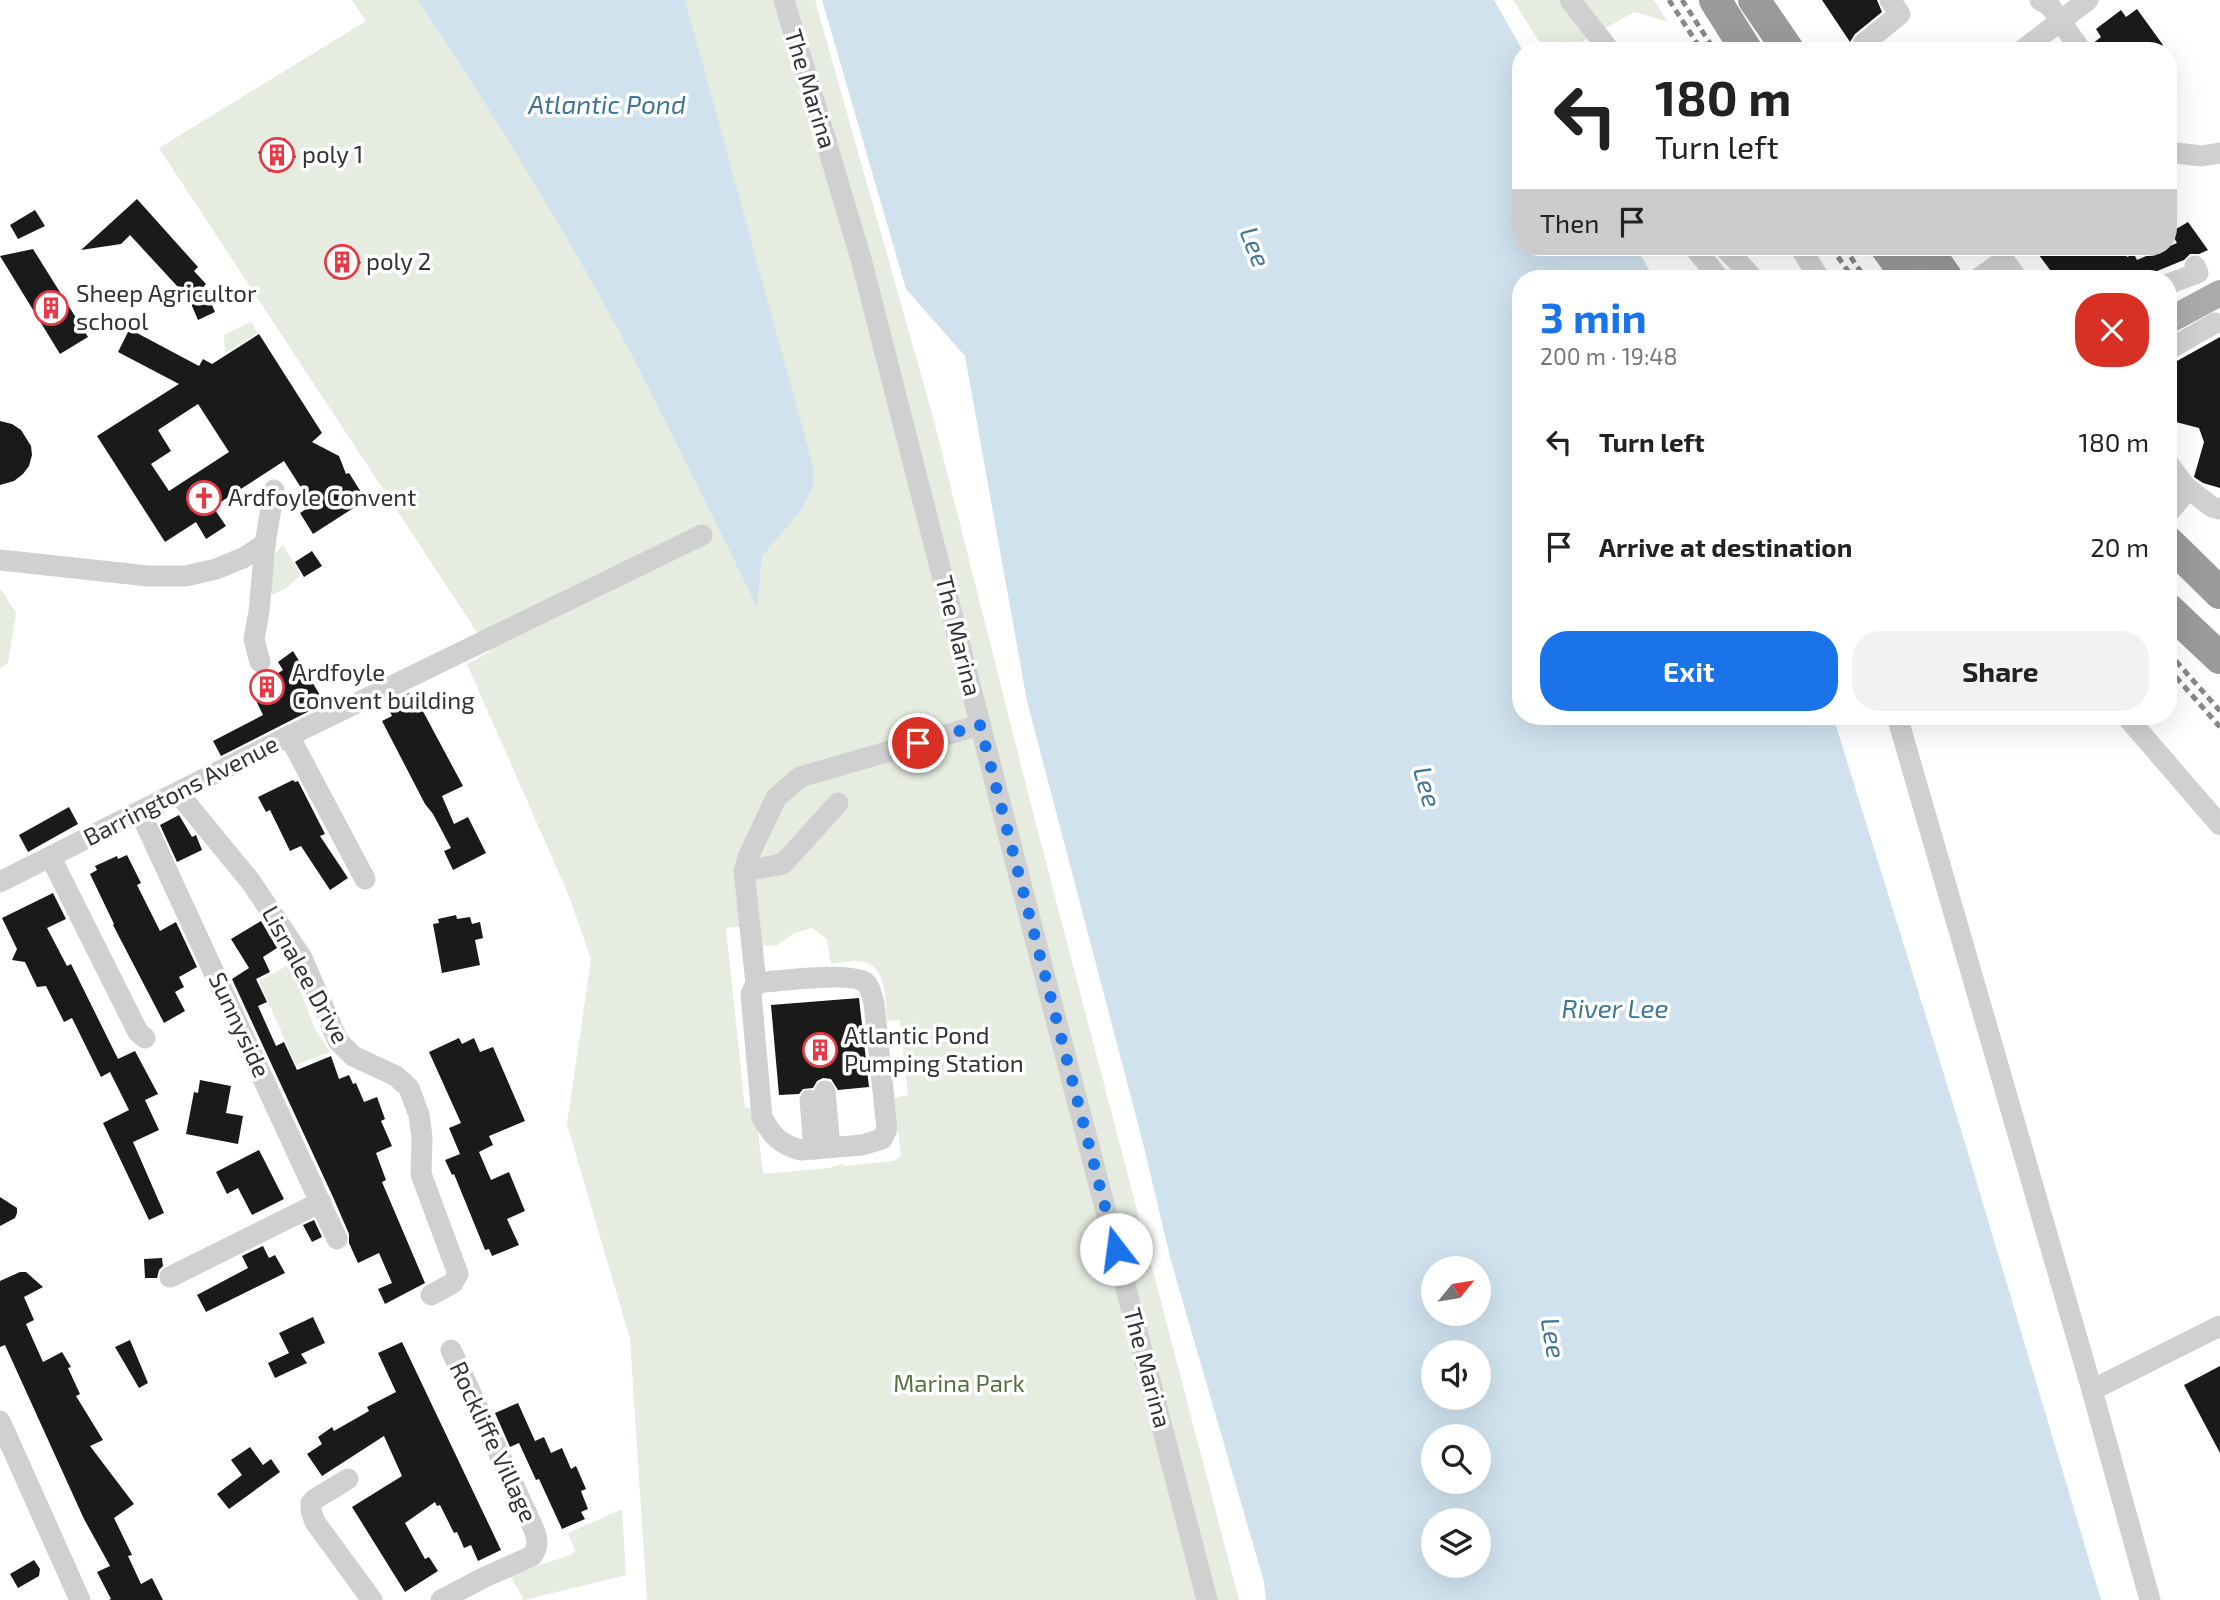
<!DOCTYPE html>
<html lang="en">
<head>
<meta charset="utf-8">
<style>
	body { margin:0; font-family:"Exo 2",sans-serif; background:#f2f2f2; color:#222; height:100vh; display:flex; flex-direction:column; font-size:26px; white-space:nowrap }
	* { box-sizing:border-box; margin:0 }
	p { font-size:23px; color:#767676 }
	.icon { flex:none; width:38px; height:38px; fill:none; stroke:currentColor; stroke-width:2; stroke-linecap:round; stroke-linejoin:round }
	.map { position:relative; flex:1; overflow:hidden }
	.sheet { position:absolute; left:1512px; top:270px; width:665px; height:455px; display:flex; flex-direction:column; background:#fff; border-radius:28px; box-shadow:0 7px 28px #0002 }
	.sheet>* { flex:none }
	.top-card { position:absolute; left:1512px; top:42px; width:665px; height:214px; border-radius:28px; box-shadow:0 7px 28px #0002; background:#fff; color:#222; overflow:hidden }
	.needle { width:46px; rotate:60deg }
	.tools { position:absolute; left:1421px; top:1256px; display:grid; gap:14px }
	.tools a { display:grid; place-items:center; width:70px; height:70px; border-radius:50%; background:#fff; box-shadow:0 7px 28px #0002; font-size:35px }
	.pin { position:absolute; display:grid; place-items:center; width:60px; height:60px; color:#fff; margin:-30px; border:4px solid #fff; border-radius:50%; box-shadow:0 2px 7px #0007 }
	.me { position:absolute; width:77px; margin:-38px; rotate:345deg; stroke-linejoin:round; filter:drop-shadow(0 0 5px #0008) }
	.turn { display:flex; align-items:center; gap:24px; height:147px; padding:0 28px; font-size:32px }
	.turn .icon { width:91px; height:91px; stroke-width:2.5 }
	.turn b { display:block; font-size:49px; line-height:60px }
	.then { display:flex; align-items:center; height:66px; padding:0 28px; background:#0003; gap:14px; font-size:26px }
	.round { display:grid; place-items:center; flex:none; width:74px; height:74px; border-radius:28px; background:#f2f2f2 }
	.overview { display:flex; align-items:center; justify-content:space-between; height:119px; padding:0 28px }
	h1 { font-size:42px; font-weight:700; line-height:52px; color:#1a73e8 }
	.button { display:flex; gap:14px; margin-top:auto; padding:14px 28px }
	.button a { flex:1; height:80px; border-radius:28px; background:#1a73e8; color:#fff; font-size:28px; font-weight:700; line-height:80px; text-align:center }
	.button a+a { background:#f2f2f2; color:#222 }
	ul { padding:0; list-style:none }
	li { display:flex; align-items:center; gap:21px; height:105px; padding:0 28px }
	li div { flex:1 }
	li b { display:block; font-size:26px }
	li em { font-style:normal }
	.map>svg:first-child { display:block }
	.green { fill:#e6ecdf; fill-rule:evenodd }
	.water { fill:#cfe2ee; fill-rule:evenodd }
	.building { fill:#1a1a1a; fill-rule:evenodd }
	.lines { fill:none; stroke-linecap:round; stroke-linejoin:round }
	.minor { stroke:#d0d0d0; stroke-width:21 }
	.major { stroke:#ababab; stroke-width:26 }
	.highway { stroke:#9a9a9a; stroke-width:32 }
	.rail { stroke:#888; stroke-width:5; stroke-dasharray:7 5; stroke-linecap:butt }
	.route { stroke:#1a73e8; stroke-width:12; stroke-dasharray:0 21.6 }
	.labels { text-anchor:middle; stroke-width:7; stroke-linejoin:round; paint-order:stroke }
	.street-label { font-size:24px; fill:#333; stroke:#fff }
	.poi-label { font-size:24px; fill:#333; stroke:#fff; text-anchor:start }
	.park-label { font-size:24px; fill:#56703f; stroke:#fff }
	.water-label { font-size:26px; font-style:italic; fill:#3f7597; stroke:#fff }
</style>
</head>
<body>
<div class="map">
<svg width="2220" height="1600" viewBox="0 0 2220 1600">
	<rect width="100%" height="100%" fill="#fff"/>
	<!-- green -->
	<g class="green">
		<path d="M352,0h463l118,417 97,384 209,799h-592l-17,-261 -63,-215 24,-165 -22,-63 -102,-232 23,-12 -331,-504 207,-127zM758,925l3,20 15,1 18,-13 18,-5 15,11 4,25c10,-1 23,-4 33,-2 24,6 21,41 23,59l13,-1 8,75 -14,3 7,58 -7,5 -49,5 -3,-2 -13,4 -66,6 -8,-67 -10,1 -19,-180z"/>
		<path d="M1513,0h141l13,21 -33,-9 -61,35 -2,4h-26z"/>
		<path d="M251,322l7,11 -33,20 -1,-18z"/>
		<path d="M283,545l18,30 -15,13 -13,7 -4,-5 6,-37z"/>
		<path d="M0,588l16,25 -8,50 -8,5z"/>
		<path d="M290,964l25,65 15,23 -34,13 -37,-84z"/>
		<path d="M622,1509l4,66 -102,25 -13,-23 16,-8 44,-14 4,-5 -7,-17z"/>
	</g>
	<!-- water -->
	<g class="water">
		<path d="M418,0h267l128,466v20l-12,25 -39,45 -5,51c-42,-86 -84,-173 -128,-257 -64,-121 -136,-237 -211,-350z"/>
		<path d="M822,0h672l29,51h-2v196h115l18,31h-133v438h312l129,417 139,467h-835l-2,-18 -93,-321 -27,-114 -117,-446 -62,-345 -59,-67zM1433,1269h46v45h-46zM1433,1353h46v45h-46zM1433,1437h46v45h-46zM1433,1521h46v45h-46z"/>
	</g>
	<!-- building -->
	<g class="building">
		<path d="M1822,0h55l5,12 -27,22 -5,8z"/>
		<path d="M2137,9l26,36 -8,6h-62l-1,-7 9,-7 -5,-8 25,-19 5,7z"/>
		<path d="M285,138l11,19 -27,15 -11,-20z"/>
		<path d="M137,199l61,68 -4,4 12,13 -2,2 11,26 -17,8 -9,-21 -59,-64 -9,9 -40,6z"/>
		<path d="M35,210l10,16 -27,13 -8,-14z"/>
		<path d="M2188,222l20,28 -9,4h-9l-6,6 -44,18h-84l-23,-31h88l6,10 7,-3 3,6 40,-17 -6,-11z"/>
		<path d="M351,246l10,17 -27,16 -10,-17z"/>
		<path d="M33,249l55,88 -28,17 -60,-98z"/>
		<path d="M128,332h7l64,34 4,-7 9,5 47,-30 63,99 -10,9 27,14 7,18 3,-1 17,27 -53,34 -13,-21 12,-8 -28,-44 -71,46 13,19 -20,13 -10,-17 -31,20 -68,-106 82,-52 -61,-32zM198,404l31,48 -60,39 -18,-27 20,-13 -13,-21z"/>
		<path d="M2220,337v151l-17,-5 -9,-6 10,-35 -5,-14 -31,-8v-54z"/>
		<path d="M0,421l12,3 9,6 10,16 1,9 -3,11 -6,8 -9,7 -14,4z"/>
		<path d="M312,551l10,15 -18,11 -9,-15z"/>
		<path d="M293,651l32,52 -104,53 -8,-15 50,-26 -12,-25 32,-20 -5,-8z"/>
		<path d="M409,693l6,11 3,-2 45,84 -21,10 12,28 14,-7 18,36 -33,17 -9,-19 7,-3 -18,-34 -8,-10 -43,-83 10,-5 -5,-11z"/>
		<path d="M293,780l2,2 3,-1 27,53 -5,2 28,42 -18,12 -29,-44 -11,5 -20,-41 -4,2 -8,-15z"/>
		<path d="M69,807l9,17 -50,28 -9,-17z"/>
		<path d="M179,815l13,22 4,-2 6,15 -25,12 -17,-37z"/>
		<path d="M127,855l14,28 -4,2 23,46 16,-9 21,45 -18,10 5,10 -9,5 10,19 -21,12 -51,-98 1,-1 -24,-50 7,-4 -2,-4 22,-10 1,3z"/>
		<path d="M53,893l13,26 -19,9 20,38 4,-2 47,95 17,-8 23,43 -13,6 14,30 -26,12 31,71 -15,7 -46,-97 26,-13 -19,-38 -9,5 -29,-59 -8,4 -18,-36 -9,1 -12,-25 -13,-2 5,-11 -15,-31z"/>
		<path d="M456,915l1,4 13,-2 2,7 8,-2 3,16 -8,2 5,25 -38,8 -9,-49 6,-1 -1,-4z"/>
		<path d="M261,921l16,27 -14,9 7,15 -14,7 11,23 -9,4 18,40 8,-4 13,28 34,-14 8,23 10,-4 4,9 3,-1 8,19 13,-5 8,22 -4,2 11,25 -16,7 10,27 -4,2 43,101 -40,21 -7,-15 14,-6 -13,-30 -21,10 -9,-20v-9l-16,-37 -101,-218 17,-11 -18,-29z"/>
		<path d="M859,998l10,89 -31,3 -7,-11 -8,-1 -6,3 -4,7 -10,1 -4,5 -20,1 -8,-90z"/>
		<path d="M459,1038l3,6 12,-6 6,14 13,-5 32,74 -36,15 4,9 -14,7 12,28 18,-8 16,39 -18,8 12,26 -27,11 -3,-7 -4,1 -31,-76 -2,1 -7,-15 15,-6 -11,-26 12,-5 -32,-71z"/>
		<path d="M200,1080l31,6 -5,27 17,3 -5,28 -52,-10 8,-42 4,1z"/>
		<path d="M259,1150l25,49 -32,16 -14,-27 -11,6 -11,-22z"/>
		<path d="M0,1197l17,11v5l-2,5 -15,8z"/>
		<path d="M314,1220l8,17 -10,5 -9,-17z"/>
		<path d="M263,1246l6,12 6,-3 10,18 -79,39 -9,-17 51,-27 -6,-12z"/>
		<path d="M162,1258l1,8 -4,4 -2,8h-12l-1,-19z"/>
		<path d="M20,1272h6l17,15 -19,10 10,23 -8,4 17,38 19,-10 9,15 -3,1 12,26 -4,2 27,44 -13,6 44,58 -20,14 18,37 -4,1 13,28 11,-6 11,22h-54l2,-1 -14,-27 13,-6 -26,-47 -79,-174 -5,2v-66z"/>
		<path d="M313,1317l12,26 -24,11 6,9 -32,15 -7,-15 21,-10 -10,-20z"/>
		<path d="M130,1340l18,43 -9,5 -24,-41z"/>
		<path d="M402,1342l99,208 -23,11 -7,-16 -7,3 -7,-16 -3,1 -14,-28 -3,1 -2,-4 -30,21 20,36 4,-2 9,14 -33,21 -53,-85 50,-31 -18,-40 -62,40 -15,-22 15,-10 -4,-7 14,-10 2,4 35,-20 -2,-4 29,-15 -18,-39z"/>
		<path d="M2220,1366v87l-36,-68z"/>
		<path d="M518,1403l17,38 9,-4 7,16 11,-5 9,21 5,-3 10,23 -5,2 7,18 -7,3 4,7 -23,10 -23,-50 -3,1 -17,-37 -9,4 -15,-34z"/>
		<path d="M250,1447l13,18 8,-6 9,13 -51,37 -12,-15 25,-19 -11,-15z"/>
		<path d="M34,1560l6,9 -1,7 -21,12 -8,-14z"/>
	</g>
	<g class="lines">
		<!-- minor -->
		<g class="minor">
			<path d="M784,0l77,259 180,703 166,638"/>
			<path d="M1570,0l40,51"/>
			<path d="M2040,0l10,6 30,43"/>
			<path d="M1863,51v-7l37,-30 -10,-14"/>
			<path d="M2021,51l67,-51"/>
			<path d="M2168,152l33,4 19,-3"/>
			<path d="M1694,247l25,31"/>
			<path d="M1724,247l29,31"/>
			<path d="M1800,247l19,31"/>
			<path d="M1979,278l25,-18 13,18"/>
			<path d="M2168,284l30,-11 -3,-7"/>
			<path d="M2168,350l47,-27"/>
			<path d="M2168,463l17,23 -4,12 -13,15"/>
			<path d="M2185,486l27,21 8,2"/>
			<path d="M0,560l148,16h38l30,-7 27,-11 22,-14"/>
			<path d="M260,662l-6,-23 5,-27 6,-68 9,-54"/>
			<path d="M1897,716l195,674 58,210"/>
			<path d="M2126,716l94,109"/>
			<path d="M289,736l76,143"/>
			<path d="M178,793l73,89 51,76 36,83 15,15 43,20 13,12 10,27 3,22 -1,37 37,100 -5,9 -22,12"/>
			<path d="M140,812l197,427"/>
			<path d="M51,858l87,174 7,6"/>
			<path d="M744,871l39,-7 55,-61"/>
			<path d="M0,882l289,-146 413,-201"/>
			<path d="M756,983c20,-2 97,-12 110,0 5,5 6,13 8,20l13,126 -5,10 -20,6 -61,5c-20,-5 -30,-15 -39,-33l-11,-123 5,-11 -12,-112 5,-16 27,-57 24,-21 180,-52"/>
			<path d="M825,1091l5,56"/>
			<path d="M810,1100l4,49"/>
			<path d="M170,1277l151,-75"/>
			<path d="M2092,1390l128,-64"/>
			<path d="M0,1421l80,179"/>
			<path d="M348,1479l-33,20 -4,4v8l4,11 57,78"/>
			<path d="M441,1600l44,-23 47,-21c8,-10 5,-20 0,-31l-81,-175"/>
		</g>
		<!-- major -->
		<path class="major" d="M2168,321l52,-28"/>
		<!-- highway -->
		<g class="highway">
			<path d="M1715,0l32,51"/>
			<path d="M1754,0l35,51"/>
			<path d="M1886,247l22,31"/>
			<path d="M1925,247l22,31"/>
			<path d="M2168,542l52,51"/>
			<path d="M2168,609l52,49"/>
		</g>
		<!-- rail -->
		<g class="rail">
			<path d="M1669,0l33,51"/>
			<path d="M1682,0l33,51"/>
			<path d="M1831,247l22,31"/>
			<path d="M1844,247l21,31"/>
			<path d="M2168,652l52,59"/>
			<path d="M2168,668l52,59"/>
		</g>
	</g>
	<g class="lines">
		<!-- route -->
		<path class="route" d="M918,743l62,-18 136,524"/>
	</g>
	<!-- icons -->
	<defs>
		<g id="building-ring" transform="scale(1.75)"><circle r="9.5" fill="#fff" stroke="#e63946" stroke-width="1.5"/><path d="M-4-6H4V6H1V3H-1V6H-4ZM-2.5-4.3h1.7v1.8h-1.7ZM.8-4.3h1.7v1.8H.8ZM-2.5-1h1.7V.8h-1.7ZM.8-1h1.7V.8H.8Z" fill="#e63946"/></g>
		<g id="church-ring" transform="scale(1.75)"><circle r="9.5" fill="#fff" stroke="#e63946" stroke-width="1.5"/><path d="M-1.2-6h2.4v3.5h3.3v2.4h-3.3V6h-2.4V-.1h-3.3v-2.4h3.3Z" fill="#e63946"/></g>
	</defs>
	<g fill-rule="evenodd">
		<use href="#building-ring" x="277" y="155"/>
		<use href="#building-ring" x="342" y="262"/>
		<use href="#building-ring" x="51" y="308"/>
		<use href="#church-ring" x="204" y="498"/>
		<use href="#building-ring" x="267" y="687"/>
		<use href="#building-ring" x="820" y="1050"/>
	</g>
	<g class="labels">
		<!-- street labels -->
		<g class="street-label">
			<text transform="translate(810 89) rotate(73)" y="8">The Marina</text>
			<text transform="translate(958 636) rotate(76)" y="8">The Marina</text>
			<text transform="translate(181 791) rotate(-27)" y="8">Barringtons Avenue</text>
			<text transform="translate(305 975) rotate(61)" y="8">Lisnalee Drive</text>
			<text transform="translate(239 1025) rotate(65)" y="8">Sunnyside</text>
			<text transform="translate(1147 1368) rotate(75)" y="8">The Marina</text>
			<text transform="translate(493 1442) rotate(65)" y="8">Rockliffe Village</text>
		</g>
		<!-- poi labels -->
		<g class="poi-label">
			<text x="302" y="163">poly 1</text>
			<text x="366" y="270">poly 2</text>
			<text x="76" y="302">Sheep Agricultor<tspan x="76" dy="28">school</tspan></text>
			<text x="228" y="506">Ardfoyle Convent</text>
			<text x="292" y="681">Ardfoyle<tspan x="292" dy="28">Convent building</tspan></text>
			<text x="844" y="1044">Atlantic Pond<tspan x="844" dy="28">Pumping Station</tspan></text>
		</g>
		<!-- park labels -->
		<g class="park-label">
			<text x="959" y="1392">Marina Park</text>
		</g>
		<!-- water labels -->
		<g class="water-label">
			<text x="607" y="114">Atlantic Pond</text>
			<text transform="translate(1255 247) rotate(68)" y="9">Lee</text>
			<text transform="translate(1427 787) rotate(74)" y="9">Lee</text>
			<text x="1615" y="1018">River Lee</text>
			<text transform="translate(1553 1338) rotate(80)" y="9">Lee</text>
		</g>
	</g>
</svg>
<div class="tools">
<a><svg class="needle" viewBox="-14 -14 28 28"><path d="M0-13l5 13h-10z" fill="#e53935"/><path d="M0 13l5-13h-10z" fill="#767676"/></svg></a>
<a><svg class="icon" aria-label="sound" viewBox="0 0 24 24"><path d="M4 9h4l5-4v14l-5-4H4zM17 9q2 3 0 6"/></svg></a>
<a><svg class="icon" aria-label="search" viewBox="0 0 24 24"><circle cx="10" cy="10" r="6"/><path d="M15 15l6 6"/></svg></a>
<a><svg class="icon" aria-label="layers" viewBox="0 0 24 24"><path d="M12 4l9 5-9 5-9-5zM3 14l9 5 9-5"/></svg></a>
</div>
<div class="pin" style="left:918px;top:743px;background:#d93025"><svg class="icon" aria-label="arrive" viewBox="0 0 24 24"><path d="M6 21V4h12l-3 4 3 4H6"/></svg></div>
<svg class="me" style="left:1116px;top:1249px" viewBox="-20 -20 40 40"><circle r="19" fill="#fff"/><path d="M0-13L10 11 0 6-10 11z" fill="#1a73e8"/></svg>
<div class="top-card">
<div class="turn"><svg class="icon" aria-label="left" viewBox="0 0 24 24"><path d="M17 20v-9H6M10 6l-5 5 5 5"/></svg><div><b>180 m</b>Turn left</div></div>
<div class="then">Then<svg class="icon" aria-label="arrive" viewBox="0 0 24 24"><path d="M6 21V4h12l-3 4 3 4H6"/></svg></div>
</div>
<section class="sheet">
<div class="overview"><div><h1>3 min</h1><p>200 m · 19:48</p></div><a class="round" style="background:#d93025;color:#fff"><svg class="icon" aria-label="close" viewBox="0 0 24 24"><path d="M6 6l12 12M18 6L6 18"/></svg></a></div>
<ul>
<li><svg class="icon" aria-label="left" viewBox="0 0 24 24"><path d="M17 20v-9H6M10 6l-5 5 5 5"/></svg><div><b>Turn left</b></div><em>180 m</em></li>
<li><svg class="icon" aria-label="arrive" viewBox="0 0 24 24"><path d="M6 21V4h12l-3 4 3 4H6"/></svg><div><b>Arrive at destination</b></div><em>20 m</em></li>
</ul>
<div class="button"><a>Exit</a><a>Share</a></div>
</section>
</div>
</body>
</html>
